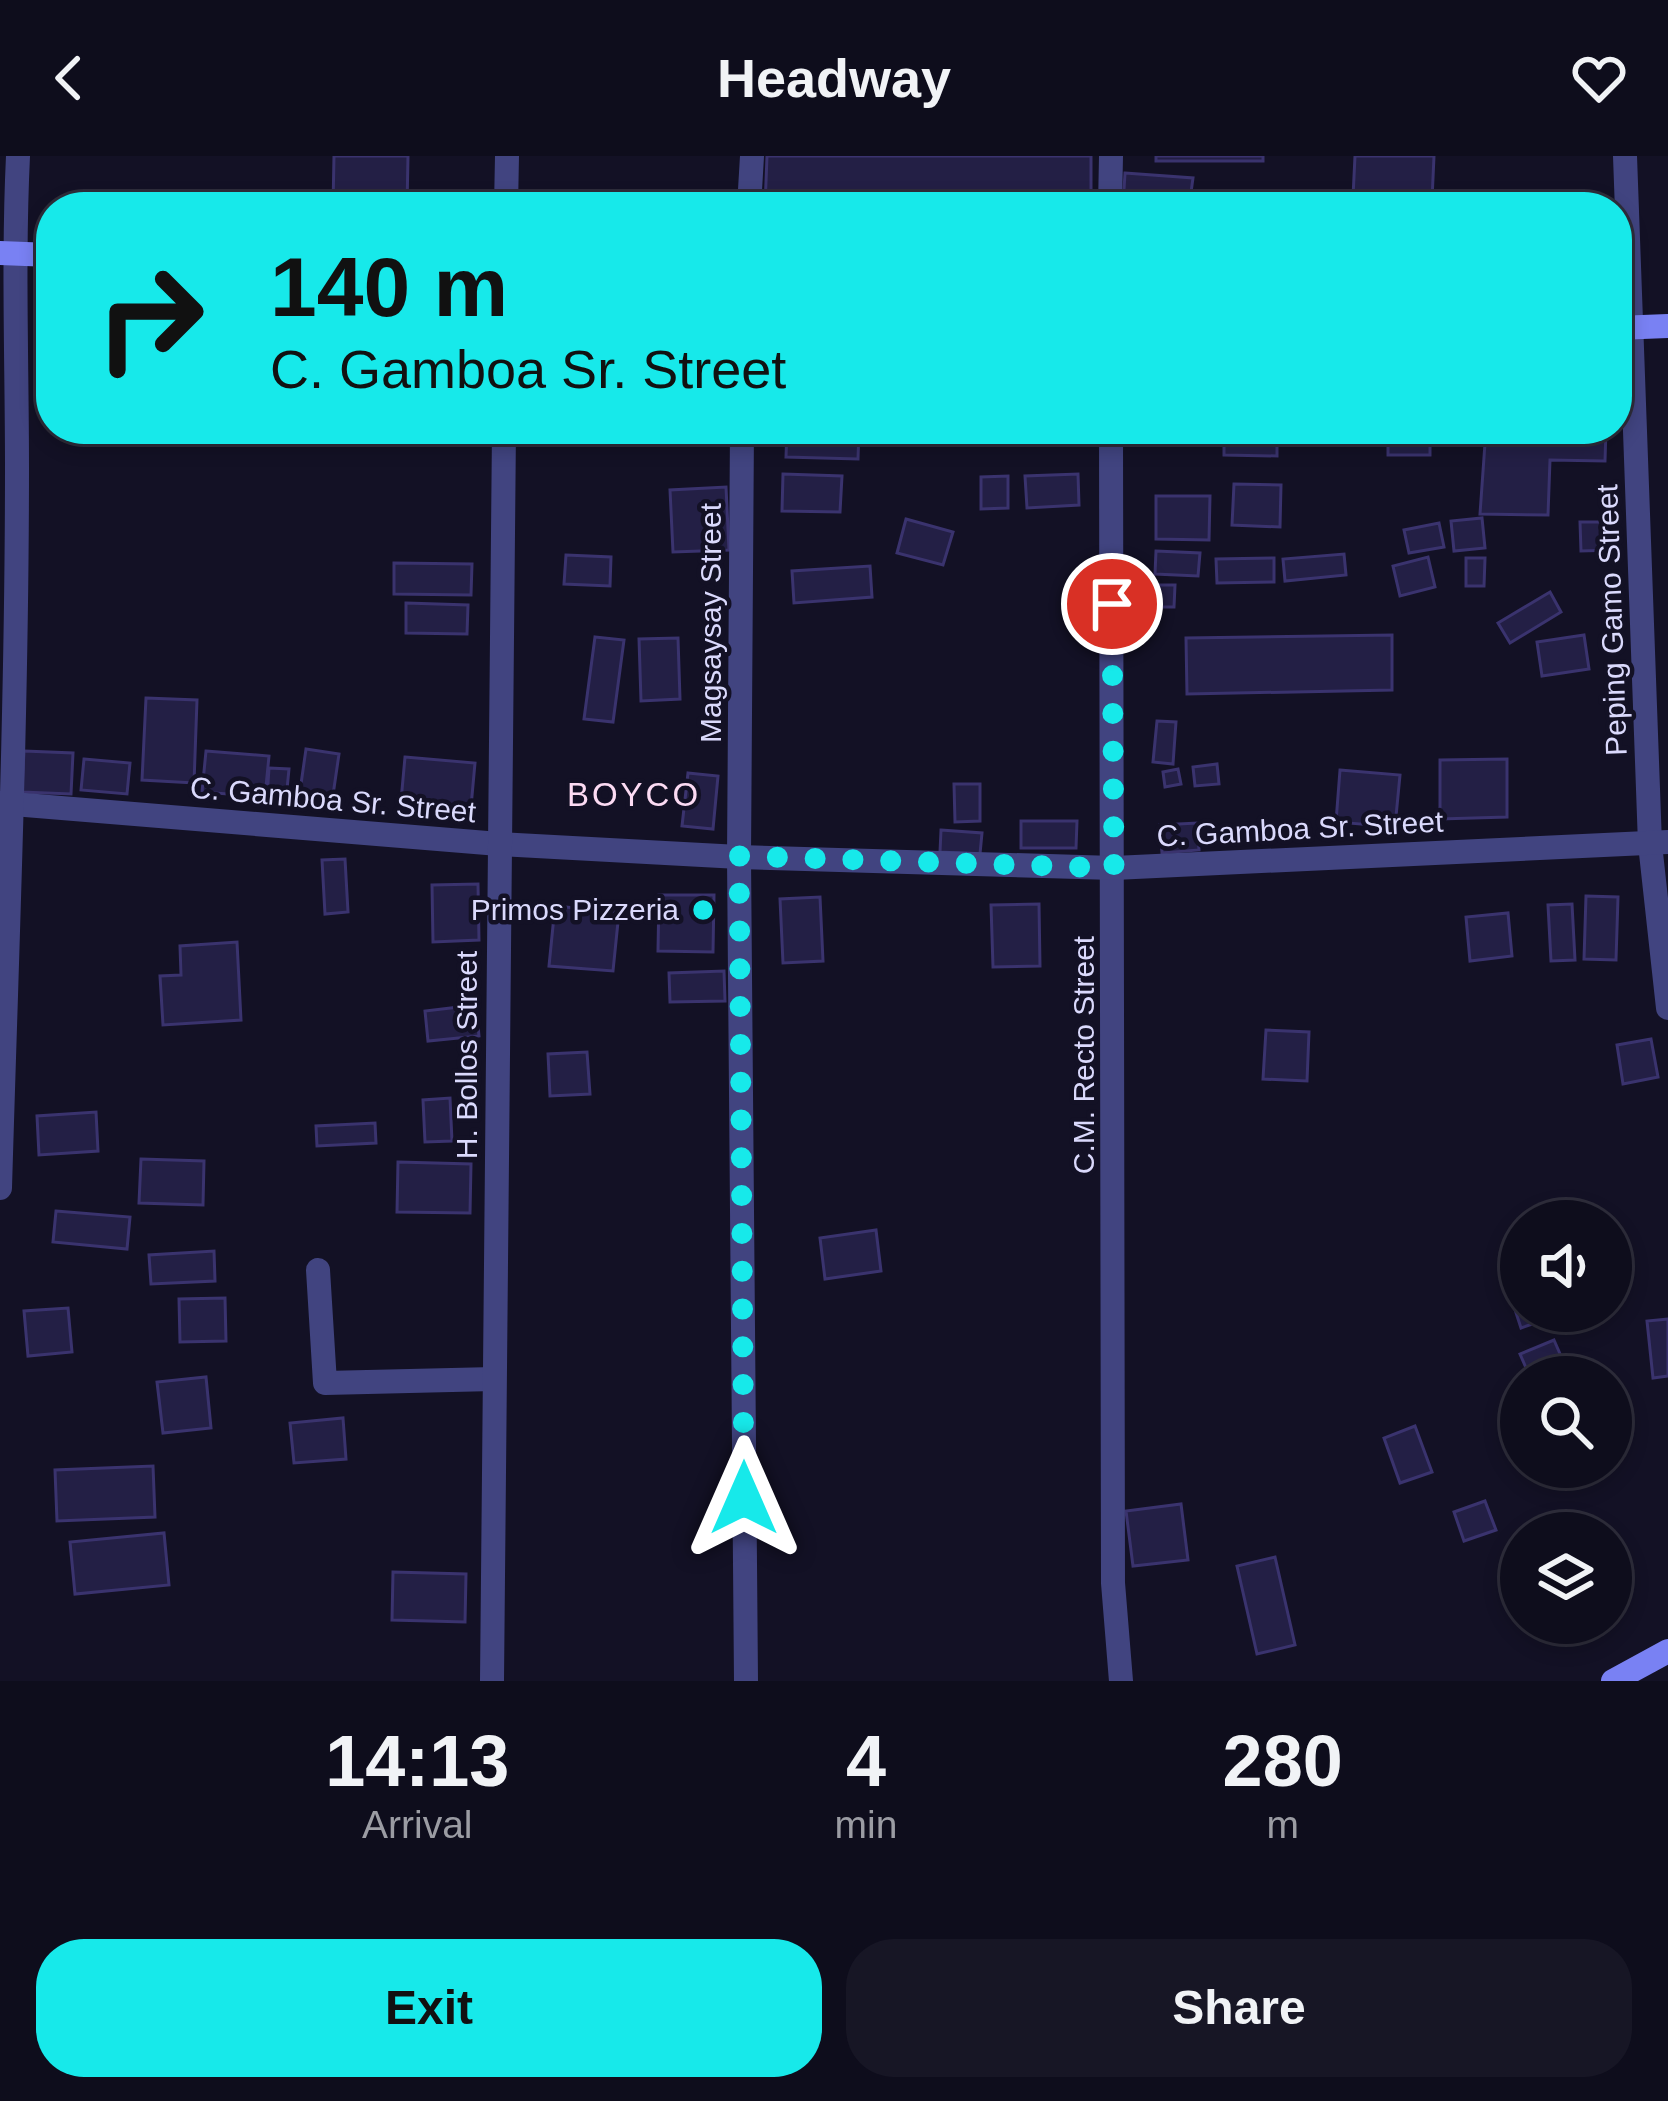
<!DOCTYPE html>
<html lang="en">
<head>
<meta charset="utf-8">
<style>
	body { margin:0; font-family:Arial,sans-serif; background:#171625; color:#f1f3f6; height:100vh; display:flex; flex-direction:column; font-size:45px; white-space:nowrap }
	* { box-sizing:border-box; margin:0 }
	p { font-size:39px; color:#9b9ca3 }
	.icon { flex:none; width:66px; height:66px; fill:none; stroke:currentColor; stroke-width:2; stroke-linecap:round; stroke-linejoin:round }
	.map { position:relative; height:1525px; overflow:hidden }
	.drawer { display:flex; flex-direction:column; background:#0e0d1c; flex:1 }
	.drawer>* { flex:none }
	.banner { position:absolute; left:36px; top:36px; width:1596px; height:252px; border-radius:48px; box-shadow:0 6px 18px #0003,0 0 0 3px #2e2d3b; background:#17e9ea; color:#111; overflow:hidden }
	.controls { position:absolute; left:1500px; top:1044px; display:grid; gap:24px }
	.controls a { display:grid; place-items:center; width:132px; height:132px; border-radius:50%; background:#0e0d1c; box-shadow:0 6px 18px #0003,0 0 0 3px #2e2d3b; font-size:60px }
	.pin { position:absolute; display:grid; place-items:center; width:102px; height:102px; color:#fff; margin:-51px; border:6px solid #fff; border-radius:50%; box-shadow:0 3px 12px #0007 }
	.me { position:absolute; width:132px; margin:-66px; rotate:0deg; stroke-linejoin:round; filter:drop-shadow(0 0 9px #0008) }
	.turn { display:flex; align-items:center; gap:42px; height:252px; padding:0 36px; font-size:54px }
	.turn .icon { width:156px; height:156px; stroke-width:2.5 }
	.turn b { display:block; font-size:84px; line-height:102px }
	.eta { display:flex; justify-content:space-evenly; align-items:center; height:204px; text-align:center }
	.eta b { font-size:72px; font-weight:700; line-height:84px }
	.primary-button { display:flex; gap:24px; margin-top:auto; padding:24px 36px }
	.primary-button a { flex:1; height:138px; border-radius:48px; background:#17e9ea; color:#111; font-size:48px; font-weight:700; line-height:138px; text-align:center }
	.primary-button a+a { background:#171625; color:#f1f3f6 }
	header { display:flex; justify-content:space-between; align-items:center; height:156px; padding:0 36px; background:#0e0d1c; font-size:54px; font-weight:700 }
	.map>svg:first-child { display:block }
	.building { fill:#231f45; stroke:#3a336e; stroke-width:3 }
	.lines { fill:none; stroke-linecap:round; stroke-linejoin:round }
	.street { stroke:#414480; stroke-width:24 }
	.secondary { stroke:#7981f3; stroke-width:24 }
	.route { stroke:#17e9ea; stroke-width:21; stroke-dasharray:0 37.8 }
	.poi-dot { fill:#17e9ea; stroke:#131125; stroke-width:4.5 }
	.labels { text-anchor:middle; stroke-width:9; stroke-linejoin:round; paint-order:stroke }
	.street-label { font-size:30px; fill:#dad9fc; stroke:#131125 }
	.poi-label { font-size:30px; fill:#dad9fc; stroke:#131125; text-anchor:end }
	.neighbourhood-label { font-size:33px; letter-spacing:3px; fill:#fcdbf3; stroke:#131125 }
</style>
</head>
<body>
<header><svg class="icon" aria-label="back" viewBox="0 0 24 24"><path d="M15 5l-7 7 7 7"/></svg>Headway<svg class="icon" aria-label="heart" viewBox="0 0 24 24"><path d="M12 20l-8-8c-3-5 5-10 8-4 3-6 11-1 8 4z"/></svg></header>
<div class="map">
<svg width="1668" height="1525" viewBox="0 0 1668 1525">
	<rect width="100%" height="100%" fill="#131125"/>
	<!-- building -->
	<g class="building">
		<path d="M334,0h74l-1,51h-74z"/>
		<path d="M767,0h324v51h-326z"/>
		<rect x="1156" y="0" width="107" height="5"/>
		<path d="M1355,0h79l-2,44 -79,-3z"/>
		<path d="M1125,17l68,5 -4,29h-66z"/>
		<path d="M787,273h72l-1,30 -72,-2z"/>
		<path d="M1224,273h53v27l-53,-1z"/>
		<path d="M1486,273h120l-1,32 -55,-1 -2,55 -68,-1z"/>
		<rect x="1388" y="278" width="42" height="21"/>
		<path d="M783,318l59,2 -2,36 -58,-1z"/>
		<path d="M1078,318l1,31 -52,3 -2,-32z"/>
		<path d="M1008,320v32l-27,1v-32z"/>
		<path d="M1234,328l47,1 -1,42 -48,-2z"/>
		<path d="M726,331l3,63 -56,2 -3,-62z"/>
		<path d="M1156,340h54l-1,44 -53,-1z"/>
		<path d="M1482,362l3,30 -31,3 -3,-30z"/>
		<path d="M906,363l47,13 -10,33 -46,-12z"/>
		<path d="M1580,366h33l2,28 -34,1z"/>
		<path d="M1439,367l5,24 -35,6 -5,-23z"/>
		<path d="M1156,395l44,2 -2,23 -43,-2z"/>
		<path d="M1344,398l2,21 -61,6 -2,-22z"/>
		<path d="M566,399l45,2 -1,29 -46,-2z"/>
		<path d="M1428,401l7,30 -35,9 -7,-30z"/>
		<path d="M1274,402v24l-57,1 -1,-24z"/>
		<path d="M1466,402h19l-1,28h-18z"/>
		<path d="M394,407l78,1 -1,31 -77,-1z"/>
		<path d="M870,410l2,31 -78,6 -2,-32z"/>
		<path d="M1159,429h16l-1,22h-17z"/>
		<path d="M1550,436l11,20 -51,31 -12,-20z"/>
		<path d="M406,447l62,2 -1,29 -61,-1z"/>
		<path d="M1392,479v55l-205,4 -1,-56z"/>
		<path d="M1584,479l5,34 -47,7 -5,-34z"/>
		<path d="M595,481l29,3 -11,82 -29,-3z"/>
		<path d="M678,482l2,61 -39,2 -2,-62z"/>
		<path d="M146,542l51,2 -3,83 -52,-3z"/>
		<path d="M1157,565l19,1 -3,42 -20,-2z"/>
		<path d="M306,593l33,5 -6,41 -33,-4z"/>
		<path d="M24,595l49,2 -2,41 -49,-2z"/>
		<path d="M206,595l63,5 -4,41 -63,-5z"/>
		<path d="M405,601l70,6 -5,55 -70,-6z"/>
		<path d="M84,603l46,4 -3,31 -46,-4z"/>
		<path d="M1507,603v58l-67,2v-59z"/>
		<path d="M1217,608l2,20 -24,2 -2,-19z"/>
		<path d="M269,612l20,1 -3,31 -19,-1z"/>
		<path d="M1178,613l3,15 -16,3 -2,-15z"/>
		<path d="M1340,614l60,5 -5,52 -59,-5z"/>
		<path d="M688,617l30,3 -5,53 -31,-3z"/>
		<path d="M954,628h26v37l-25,1z"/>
		<path d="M1021,665h56l-1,27h-55z"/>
		<path d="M1197,667l2,27 -37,3 -2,-28z"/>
		<path d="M941,674l41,3 -2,21 -40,-2z"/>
		<path d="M345,703l3,53 -23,2 -3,-54z"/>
		<path d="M478,728l1,56 -46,2 -1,-57z"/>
		<path d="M659,739h55l-1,57 -55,-1z"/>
		<path d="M1586,740l32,1 -2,63 -32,-1z"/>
		<path d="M820,741l3,64 -40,2 -3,-64z"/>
		<path d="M1039,748l1,62 -47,1 -2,-62z"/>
		<path d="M1572,748l3,56 -24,1 -3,-56z"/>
		<path d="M555,750l64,6 -6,59 -64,-5z"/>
		<path d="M1508,757l4,43 -42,5 -4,-44z"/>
		<path d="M237,786l4,78 -78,5 -3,-49 21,-1 -1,-29z"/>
		<path d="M724,815l1,30 -55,1 -1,-29z"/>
		<path d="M476,849l3,31 -51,5 -3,-30z"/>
		<path d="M1266,874l43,2 -2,49 -44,-2z"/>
		<path d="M1651,883l7,38 -35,7 -6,-39z"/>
		<path d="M587,896l3,42 -40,2 -2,-42z"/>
		<path d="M450,942l2,43 -27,1 -2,-42z"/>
		<path d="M96,956l2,39 -59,4 -2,-39z"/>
		<path d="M375,967l1,20 -59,3 -1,-20z"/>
		<path d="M141,1003l63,2 -1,44 -64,-2z"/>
		<path d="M398,1006l73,2 -1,49 -73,-1z"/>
		<path d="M56,1055l74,6 -3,32 -74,-7z"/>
		<path d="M876,1074l5,41 -56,8 -5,-41z"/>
		<path d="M214,1095l1,30 -64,3 -2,-29z"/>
		<path d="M1521,1124v31h49l-49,17 -14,-43z"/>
		<path d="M225,1142l1,43 -46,1 -1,-43z"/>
		<path d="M68,1152l4,44 -44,4 -4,-45z"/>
		<path d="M1668,1163v57l-15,2 -6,-57z"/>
		<path d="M1554,1184l13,30 -17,7h-20l-10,-23z"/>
		<path d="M206,1221l5,51 -48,5 -6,-51z"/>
		<path d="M343,1262l3,41 -52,4 -4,-40z"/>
		<path d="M1415,1270l17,46 -32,11 -16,-45z"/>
		<path d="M153,1310l2,51 -98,4 -2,-51z"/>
		<path d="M1485,1345l11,29 -32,11 -10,-29z"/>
		<path d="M1181,1348l7,56 -55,6 -7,-55z"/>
		<path d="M164,1377l5,52 -94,9 -5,-52z"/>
		<path d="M1275,1401l20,88 -38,9 -20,-88z"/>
		<path d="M393,1416l73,2 -1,48 -73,-2z"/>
	</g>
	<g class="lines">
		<!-- street -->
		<g class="street">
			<path d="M1625,0l25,688 18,164"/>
			<path d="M506,51l1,-51"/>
			<path d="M749,51l3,-51"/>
			<path d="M1110,51l1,-51"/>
			<path d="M742,273l-3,428 7,824"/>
			<path d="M1111,273l2,1154 8,98"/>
			<path d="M0,647l499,41 240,13 375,11 554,-26"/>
			<path d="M0,1032c7,-240 17,-481 17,-721 0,-104 -4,-207 1,-311"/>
			<path d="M318,1114l7,113 169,-4"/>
			<path d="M492,1525l12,-1252"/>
		</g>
		<!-- secondary -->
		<g class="secondary">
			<path d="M0,97l51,2"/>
			<path d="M1617,172l51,-2"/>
			<path d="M1613,1525l55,-30"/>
		</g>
	</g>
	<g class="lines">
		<!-- route -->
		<path class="route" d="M744,1342l-5,-642 375,12 -2,-264"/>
	</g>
	<!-- markers -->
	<circle class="poi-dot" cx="703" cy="754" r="12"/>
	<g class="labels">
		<!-- street labels -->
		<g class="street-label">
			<text transform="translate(1612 464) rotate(-92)" y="10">Peping Gamo Street</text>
			<text transform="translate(711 467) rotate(-90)" y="10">Magsaysay Street</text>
			<text transform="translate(333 644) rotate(5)" y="10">C. Gamboa Sr. Street</text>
			<text transform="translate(1300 673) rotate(-3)" y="10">C. Gamboa Sr. Street</text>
			<text transform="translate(467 899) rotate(-90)" y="10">H. Bollos Street</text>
			<text transform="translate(1084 899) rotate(-90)" y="10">C.M. Recto Street</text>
		</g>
		<!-- poi labels -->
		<g class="poi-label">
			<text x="679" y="764">Primos Pizzeria</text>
		</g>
		<!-- neighbourhood labels -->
		<g class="neighbourhood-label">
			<text x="634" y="650">BOYCO</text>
		</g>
	</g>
</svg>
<div class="controls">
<a><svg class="icon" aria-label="sound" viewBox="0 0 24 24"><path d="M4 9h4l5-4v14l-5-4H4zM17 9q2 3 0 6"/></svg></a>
<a><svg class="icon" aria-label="search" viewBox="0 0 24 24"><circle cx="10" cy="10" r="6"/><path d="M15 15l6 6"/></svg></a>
<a><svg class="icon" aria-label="layers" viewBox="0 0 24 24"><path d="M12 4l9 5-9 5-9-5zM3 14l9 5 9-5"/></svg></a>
</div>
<div class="pin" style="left:1112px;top:448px;background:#d93025"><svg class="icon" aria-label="arrive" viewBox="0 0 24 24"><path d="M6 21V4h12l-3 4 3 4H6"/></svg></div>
<svg class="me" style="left:744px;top:1342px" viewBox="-20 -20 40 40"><path d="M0-17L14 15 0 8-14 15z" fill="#17e9ea" stroke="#fff" stroke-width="4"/></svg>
<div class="banner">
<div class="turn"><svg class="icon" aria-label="right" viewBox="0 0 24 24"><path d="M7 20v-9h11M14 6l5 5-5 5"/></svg><div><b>140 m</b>C. Gamboa Sr. Street</div></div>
</div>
</div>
<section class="drawer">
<div class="eta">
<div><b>14:13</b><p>Arrival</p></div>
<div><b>4</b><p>min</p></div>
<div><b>280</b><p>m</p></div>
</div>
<div class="primary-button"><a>Exit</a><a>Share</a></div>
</section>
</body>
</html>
